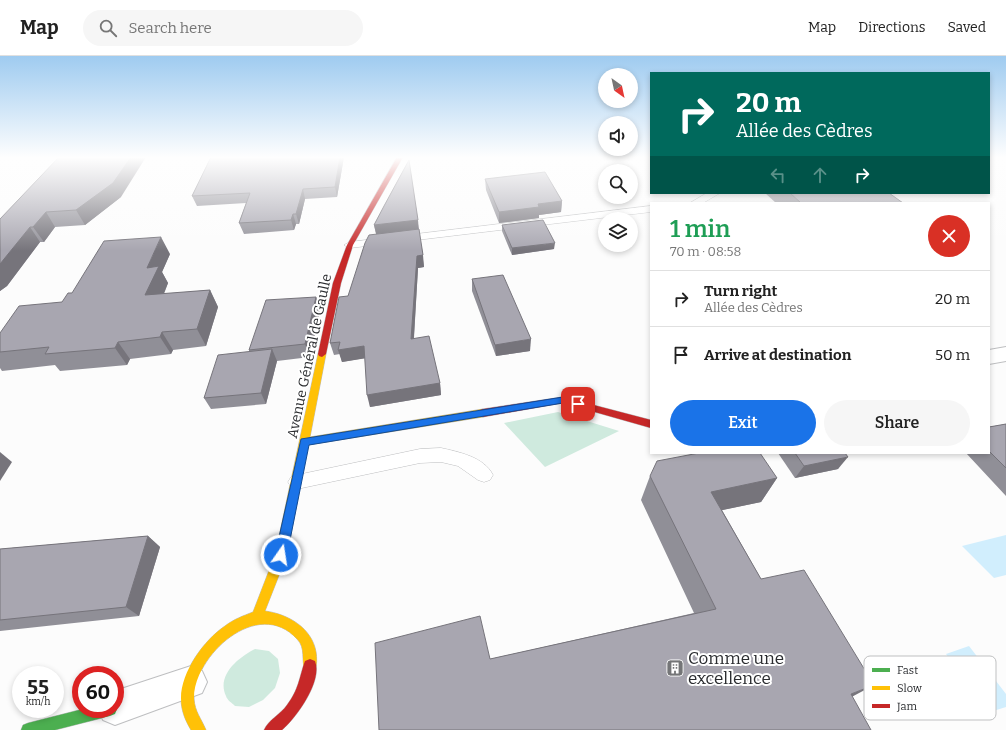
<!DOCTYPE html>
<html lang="en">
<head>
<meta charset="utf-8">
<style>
	body { margin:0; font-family:Bitter,serif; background:#f6f6f6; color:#222; height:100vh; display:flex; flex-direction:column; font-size:15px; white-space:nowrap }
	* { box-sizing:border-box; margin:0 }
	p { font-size:13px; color:#767676 }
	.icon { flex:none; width:22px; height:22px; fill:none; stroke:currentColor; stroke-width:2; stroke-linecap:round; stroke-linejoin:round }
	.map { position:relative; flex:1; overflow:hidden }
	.drawer { position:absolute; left:650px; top:146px; width:340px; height:252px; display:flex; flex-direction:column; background:#fff; border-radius:0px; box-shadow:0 2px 6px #0003 }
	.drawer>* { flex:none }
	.guide { position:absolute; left:650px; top:16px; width:340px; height:122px; border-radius:0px; box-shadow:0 2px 6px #0003; background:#00695c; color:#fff; overflow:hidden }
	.needle { width:26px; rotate:147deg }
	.fabs { position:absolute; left:598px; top:12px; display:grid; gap:8px }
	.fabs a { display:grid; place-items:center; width:40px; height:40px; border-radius:50%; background:#fff; box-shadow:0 2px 6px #0003; font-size:20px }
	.speed { position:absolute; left:12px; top:610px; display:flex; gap:8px; font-size:20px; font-weight:700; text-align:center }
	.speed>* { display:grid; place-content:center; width:52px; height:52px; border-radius:50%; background:#fff; box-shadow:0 2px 6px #0003; line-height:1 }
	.speed small { font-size:10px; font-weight:400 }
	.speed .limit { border:6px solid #d22; background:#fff; color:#111 }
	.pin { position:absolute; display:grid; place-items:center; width:34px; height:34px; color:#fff; margin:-17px; border-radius:8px; box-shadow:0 2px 6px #0006 }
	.me { position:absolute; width:44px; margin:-22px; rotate:13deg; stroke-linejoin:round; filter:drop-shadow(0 0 3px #0008) }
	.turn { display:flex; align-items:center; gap:14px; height:84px; padding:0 20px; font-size:18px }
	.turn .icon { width:52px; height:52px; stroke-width:2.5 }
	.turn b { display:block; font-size:28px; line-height:34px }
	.lanes { display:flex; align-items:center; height:38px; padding:0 20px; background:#0003; justify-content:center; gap:20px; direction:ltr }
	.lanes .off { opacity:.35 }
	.round { display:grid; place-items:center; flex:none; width:42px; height:42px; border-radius:21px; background:#f6f6f6 }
	.headline { display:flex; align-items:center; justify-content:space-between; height:68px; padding:0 20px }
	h1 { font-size:24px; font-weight:600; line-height:30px; color:#1e9e55 }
	.button { display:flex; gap:8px; margin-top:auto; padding:8px 20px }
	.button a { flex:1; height:46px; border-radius:24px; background:#1a73e8; color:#fff; font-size:16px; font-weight:600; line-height:46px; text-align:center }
	.button a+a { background:#f6f6f6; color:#222 }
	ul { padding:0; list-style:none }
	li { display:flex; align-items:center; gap:12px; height:56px; padding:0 20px; border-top:1px solid #e0e0e0 }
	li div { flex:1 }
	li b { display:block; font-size:15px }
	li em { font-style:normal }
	header { display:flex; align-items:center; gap:24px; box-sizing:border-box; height:56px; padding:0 20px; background:#fff; border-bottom:1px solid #e0e0e0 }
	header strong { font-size:19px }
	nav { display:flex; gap:22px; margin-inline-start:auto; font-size:14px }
	.search { width:280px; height:36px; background:#f6f6f6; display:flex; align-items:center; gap:10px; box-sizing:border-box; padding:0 14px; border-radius:22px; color:#767676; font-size:15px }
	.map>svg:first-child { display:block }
	.green { fill:#cfeade }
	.water { fill:#d1eefd }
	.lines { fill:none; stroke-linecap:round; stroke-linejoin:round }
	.lane-casing { stroke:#bebfc1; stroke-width:1 }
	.street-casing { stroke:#bebfc1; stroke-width:2 }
	.fast-casing { stroke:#bebfc1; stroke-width:1 }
	.slow-casing { stroke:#bebfc1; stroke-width:1 }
	.jam-casing { stroke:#bebfc1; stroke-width:1 }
	.lane { fill:#fff; fill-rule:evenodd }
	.street { fill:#fff; fill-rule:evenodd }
	.fast { fill:#4caf50; fill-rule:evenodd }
	.slow { fill:#ffc107; fill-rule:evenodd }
	.jam { fill:#c62828; fill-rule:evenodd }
	.wall { fill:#908f97 }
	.shaded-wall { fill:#76747b }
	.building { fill:#a8a6b0; stroke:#76747b }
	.route { fill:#1a73e8; stroke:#114b97 }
	.labels { text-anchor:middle; stroke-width:4; stroke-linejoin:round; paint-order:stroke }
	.street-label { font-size:14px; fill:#2a2c2f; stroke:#fff }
	.near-poi-label { font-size:17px; fill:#2a2c2f; stroke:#fff; text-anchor:start }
	.key { fill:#fff; stroke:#bfc0c1; stroke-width:1 }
	.key-label { font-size:11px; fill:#2a2c2f }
</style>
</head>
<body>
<header>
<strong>Map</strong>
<div class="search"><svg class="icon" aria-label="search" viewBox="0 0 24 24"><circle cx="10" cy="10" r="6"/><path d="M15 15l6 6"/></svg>Search here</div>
<nav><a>Map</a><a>Directions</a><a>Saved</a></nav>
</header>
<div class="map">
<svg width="1006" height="674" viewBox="0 0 1006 674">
	<rect width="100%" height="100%" fill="#fcfcfc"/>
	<!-- green -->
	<g class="green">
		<path d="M558,356l61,19 -74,36 -41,-44z"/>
		<path d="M255,593l14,2 9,8 2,14 -5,15 -12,12 -14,7 -14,-1c-3,-3 -8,-6 -9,-10 -10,-21 13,-39 29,-47z"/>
	</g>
	<!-- water -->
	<g class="water">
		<path d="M1006,479v40l-12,3 -32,-32z"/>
		<path d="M969,590l37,48v13l-16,5 -44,-58z"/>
	</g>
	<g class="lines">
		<!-- lane casing -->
		<g class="lane-casing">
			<g id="lane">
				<path d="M707,137h13l-17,10h-13z"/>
				<path d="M651,150v6l-301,36 -6,-3 6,-3z"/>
				<path d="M441,392c18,4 43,9 52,27l-3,5 -6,2 -6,-2 -20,-14 -17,-4 -21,1 -123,26 -6,-2 -3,-5 3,-5 6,-2 123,-26z"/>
			</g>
		</g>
		<!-- street casing -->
		<g class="street-casing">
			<g id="street">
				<path d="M1006,291v14l-17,3v-14z"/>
				<path d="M191,610l11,5 5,11 -5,11 -87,32 -12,-5 -4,-11h16v-18z"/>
			</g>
		</g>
		<!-- fast casing -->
		<g class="fast-casing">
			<path id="fast" d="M115,649l2,4 -2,5 -5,2 -55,14h-34l2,-5 5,-2 55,-14h32z"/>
		</g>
		<!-- slow casing -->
		<g class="slow-casing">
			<path id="slow" d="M322,295l4,3 -16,83 173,-28 3,1 2,3 -2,3 -3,1 -175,28 -21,110 -22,56c23,3 47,17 51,41 1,6 1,13 -1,19l-5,2 -5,-2c-4,-11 1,-23 -8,-32 -39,-43 -104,17 -103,60 1,13 7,19 12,31h-15c-6,-10 -10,-20 -10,-32 0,-26 23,-58 44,-72 9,-7 18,-10 28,-14l22,-57 43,-201z"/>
		</g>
		<!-- jam casing -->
		<g class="jam-casing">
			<g id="jam">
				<path d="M397,101h6l-50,88 -12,38 -15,71 -4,3 -3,-1 -1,-2 15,-71 14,-38z"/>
				<path d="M563,341l88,23v8l-88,-25 -80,14 -3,-1 -2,-3 2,-3 3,-1z"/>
				<path d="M310,603l5,2c8,20 -19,57 -33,69h-18c4,-10 17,-16 23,-25 12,-16 12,-27 18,-44z"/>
			</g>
		</g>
		<!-- lane -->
		<use href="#lane" class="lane"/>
		<!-- street -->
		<use href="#street" class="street"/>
		<!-- fast -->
		<use href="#fast" class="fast"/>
		<!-- slow -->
		<use href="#slow" class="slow"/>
		<!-- jam -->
		<use href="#jam" class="jam"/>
	</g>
	<!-- wall -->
	<g class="wall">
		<path d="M211,101h133l-7,40 -32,2 -6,25h-3l-2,6 -50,4 -5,-11 7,-20 -49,3 -5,-10z"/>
		<path d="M409,104l15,107 -6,1 -4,70 26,45 1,12 -71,12 -5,-49 -23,4 -2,-8 -6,1 -4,-12 18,-47 28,-62 -2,-9z"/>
		<path d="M485,123l77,22 -1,11 -22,3v3l-40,5 -13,-33z"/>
		<path d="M765,137h124l14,10h-127z"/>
		<path d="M121,141l-36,28 -30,2 -11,15h-4l-33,44 -7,5v-72z"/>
		<path d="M502,169l52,24 -42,6 -10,-24z"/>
		<path d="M170,198l-8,18 6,11 -4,11 46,-4 8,17 -12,39 -33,4 -2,4 -41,5 -3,6 -67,6 -5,-6 -53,6 -2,-3v-35l62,-31z"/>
		<path d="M472,223l58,72 -34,5 -24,-65z"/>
		<path d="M316,241l4,13 -10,47 -33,4 -11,43 -55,5 -7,-11 45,-46v-2z"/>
		<path d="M1006,368v72l-40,-43h23v-26z"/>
		<path d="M778,397h67l-7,16 -43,9z"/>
		<path d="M650,420l127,2 -16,24 -39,8 39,69 91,118 -362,-38 204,-46 -53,-113z"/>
		<path d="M148,480l12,11 -21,69 -139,15v-82z"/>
	</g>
	<!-- shaded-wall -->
	<g class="shaded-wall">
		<path d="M131,101h15l-25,40 -36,28 -9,-15z"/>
		<path d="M340,101h4l-7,40 -2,-10z"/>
		<path d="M303,133l2,10 -6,25 -3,-10z"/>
		<path d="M562,145l-1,11 -22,3v3l-40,5v-11l39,-8z"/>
		<path d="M46,156l9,15 -11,15 -11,-15z"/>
		<path d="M293,158l3,10 -2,6 -3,-10z"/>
		<path d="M418,164l1,12 -42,5 -3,-12z"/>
		<path d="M30,171l10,15 -33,44 -7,5v-27z"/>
		<path d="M161,181l9,17 -8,18 6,11 -12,29 -11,-17 2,-27z"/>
		<path d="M555,187l-1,6 -42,6v-7z"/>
		<path d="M423,199l1,12 -6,1 -5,83 -2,-12 6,-83z"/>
		<path d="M210,234l8,17 -12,39 -9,-17z"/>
		<path d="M316,241l4,13 -10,47 -5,-13z"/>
		<path d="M162,276l11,18 -2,4 -11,-17z"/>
		<path d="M531,283l-1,12 -34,5 -1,-11z"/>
		<path d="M118,286l12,17 -3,6 -12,-17z"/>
		<path d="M364,290l3,12 -25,4 -4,-12z"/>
		<path d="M272,293l5,12 -11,43 -5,-11z"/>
		<path d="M440,327l1,12 -71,12 -3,-12z"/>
		<path d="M0,396l12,10 -12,19z"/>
		<path d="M848,401l-10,12 -43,9 9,-12z"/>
		<path d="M777,422l-16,24 -62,13 12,-23z"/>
		<path d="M148,480l12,11 -21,69 -13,-9z"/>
		<path d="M874,629l-28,15 5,-6z"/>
	</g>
	<!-- building -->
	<g class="building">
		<path d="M59,101h72l-18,26 -37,27 -30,2 -13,15h-3l-30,37v-45z"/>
		<path d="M211,101h129l-5,30 -32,2 -7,25h-3l-2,6 -52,3 11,-30 -58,3z"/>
		<path d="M409,104l9,60 -44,5 10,-19z"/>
		<path d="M545,116l17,29 -24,3 1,3 -40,5 -14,-33z"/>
		<path d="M790,137h99l14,10h-102z"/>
		<path d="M543,164l12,23 -43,5 -10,-23z"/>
		<path d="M419,173l4,26 -6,1 -6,83 18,-3 11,47 -73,12 -3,-49 -26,4 2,-8 -10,1 9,-46 9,-1 17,-53 4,-8z"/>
		<path d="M161,181l-14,31 12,-2 -14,29 65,-5 -13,39 -35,3 -2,5 -42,5 -3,6 -70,6 4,-7 -49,5v-19l19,-27 43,-4 6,-9h4l32,-52z"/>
		<path d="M503,219l28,64 -36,6 -23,-66z"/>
		<path d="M316,241l-11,47 -56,6 17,-50z"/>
		<path d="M272,293l-11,44 -57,5 14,-43z"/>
		<path d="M1006,368v44l-17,-17v-24z"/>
		<path d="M699,397h61l17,25 -66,14 50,87 43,-9 70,115 -23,9 20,36h-492l-4,-87 105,-27 10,43 226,-50 -66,-133 7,-15z"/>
		<path d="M795,397h50l3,4 -44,9z"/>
		<path d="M148,480l-22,71 -126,13v-71z"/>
	</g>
	<!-- sky -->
	<linearGradient id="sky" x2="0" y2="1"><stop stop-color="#9fcbf0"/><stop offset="0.52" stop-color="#fefefe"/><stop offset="1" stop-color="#fefefe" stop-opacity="0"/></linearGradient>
	<rect width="1006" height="195" fill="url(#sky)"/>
	<!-- route -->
	<path class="route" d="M563,341l18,5 1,2 -4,4 -15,-5 -254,42 -22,110 -2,4 -4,2 -4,-2 -2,-4 26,-116z"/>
	<!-- icons -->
	<defs>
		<g id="building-square" transform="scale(0.9)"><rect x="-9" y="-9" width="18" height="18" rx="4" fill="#747577" stroke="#fff"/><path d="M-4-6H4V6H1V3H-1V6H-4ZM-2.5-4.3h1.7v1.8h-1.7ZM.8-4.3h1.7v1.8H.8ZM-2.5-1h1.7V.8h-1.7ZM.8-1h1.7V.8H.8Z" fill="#fff"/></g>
	</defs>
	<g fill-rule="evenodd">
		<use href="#building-square" x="675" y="612"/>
	</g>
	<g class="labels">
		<!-- street labels -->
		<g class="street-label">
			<text transform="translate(309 300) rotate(-78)" y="5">Avenue Général de Gaulle</text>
		</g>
		<!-- near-poi labels -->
		<g class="near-poi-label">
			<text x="688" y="608">Comme une<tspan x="688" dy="20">excellence</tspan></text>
		</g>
	</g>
	<!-- legend -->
	<rect x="864" y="600" width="132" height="64" rx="6" class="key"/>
	<rect x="872" y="612" width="18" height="4" fill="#4caf50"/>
	<rect x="872" y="630" width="18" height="4" fill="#ffc107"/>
	<rect x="872" y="648" width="18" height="4" fill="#c62828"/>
	<g class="key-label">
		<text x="897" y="618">Fast</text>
		<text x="897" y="636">Slow</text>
		<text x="897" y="654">Jam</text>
	</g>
</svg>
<div class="fabs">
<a><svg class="needle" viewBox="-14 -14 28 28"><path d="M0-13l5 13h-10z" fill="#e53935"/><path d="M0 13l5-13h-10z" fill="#767676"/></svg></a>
<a><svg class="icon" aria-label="sound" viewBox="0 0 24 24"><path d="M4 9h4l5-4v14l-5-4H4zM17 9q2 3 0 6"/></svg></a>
<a><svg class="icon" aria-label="search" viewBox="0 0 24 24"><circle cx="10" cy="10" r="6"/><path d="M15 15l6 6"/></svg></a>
<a><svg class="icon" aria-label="layers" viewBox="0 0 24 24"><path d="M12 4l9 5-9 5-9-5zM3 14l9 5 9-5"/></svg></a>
</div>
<div class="speed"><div>55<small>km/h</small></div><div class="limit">60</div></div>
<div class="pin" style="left:578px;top:348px;background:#d93025"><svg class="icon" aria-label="arrive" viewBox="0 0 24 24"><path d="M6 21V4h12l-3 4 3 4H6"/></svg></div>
<svg class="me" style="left:281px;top:499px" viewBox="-20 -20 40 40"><circle r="17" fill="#1a73e8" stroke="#fff" stroke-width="3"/><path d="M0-11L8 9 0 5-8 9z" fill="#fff"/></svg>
<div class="guide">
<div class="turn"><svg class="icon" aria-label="right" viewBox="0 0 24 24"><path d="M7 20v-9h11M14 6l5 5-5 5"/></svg><div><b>20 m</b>Allée des Cèdres</div></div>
<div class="lanes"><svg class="icon off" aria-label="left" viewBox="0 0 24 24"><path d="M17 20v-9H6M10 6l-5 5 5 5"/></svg><svg class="icon off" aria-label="ahead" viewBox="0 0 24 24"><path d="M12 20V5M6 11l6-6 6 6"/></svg><svg class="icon" aria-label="right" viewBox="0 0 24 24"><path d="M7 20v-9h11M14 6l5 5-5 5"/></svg></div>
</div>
<section class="drawer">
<div class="headline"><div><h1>1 min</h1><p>70 m · 08:58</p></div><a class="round" style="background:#d93025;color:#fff"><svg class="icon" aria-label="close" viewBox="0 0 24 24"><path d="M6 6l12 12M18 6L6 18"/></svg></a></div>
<ul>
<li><svg class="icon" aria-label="right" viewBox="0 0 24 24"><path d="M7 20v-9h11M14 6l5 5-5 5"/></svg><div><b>Turn right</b><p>Allée des Cèdres</p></div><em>20 m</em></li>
<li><svg class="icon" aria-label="arrive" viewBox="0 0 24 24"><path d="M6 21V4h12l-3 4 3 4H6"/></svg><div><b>Arrive at destination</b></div><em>50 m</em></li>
</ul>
<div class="button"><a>Exit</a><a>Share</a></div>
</section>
</div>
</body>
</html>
